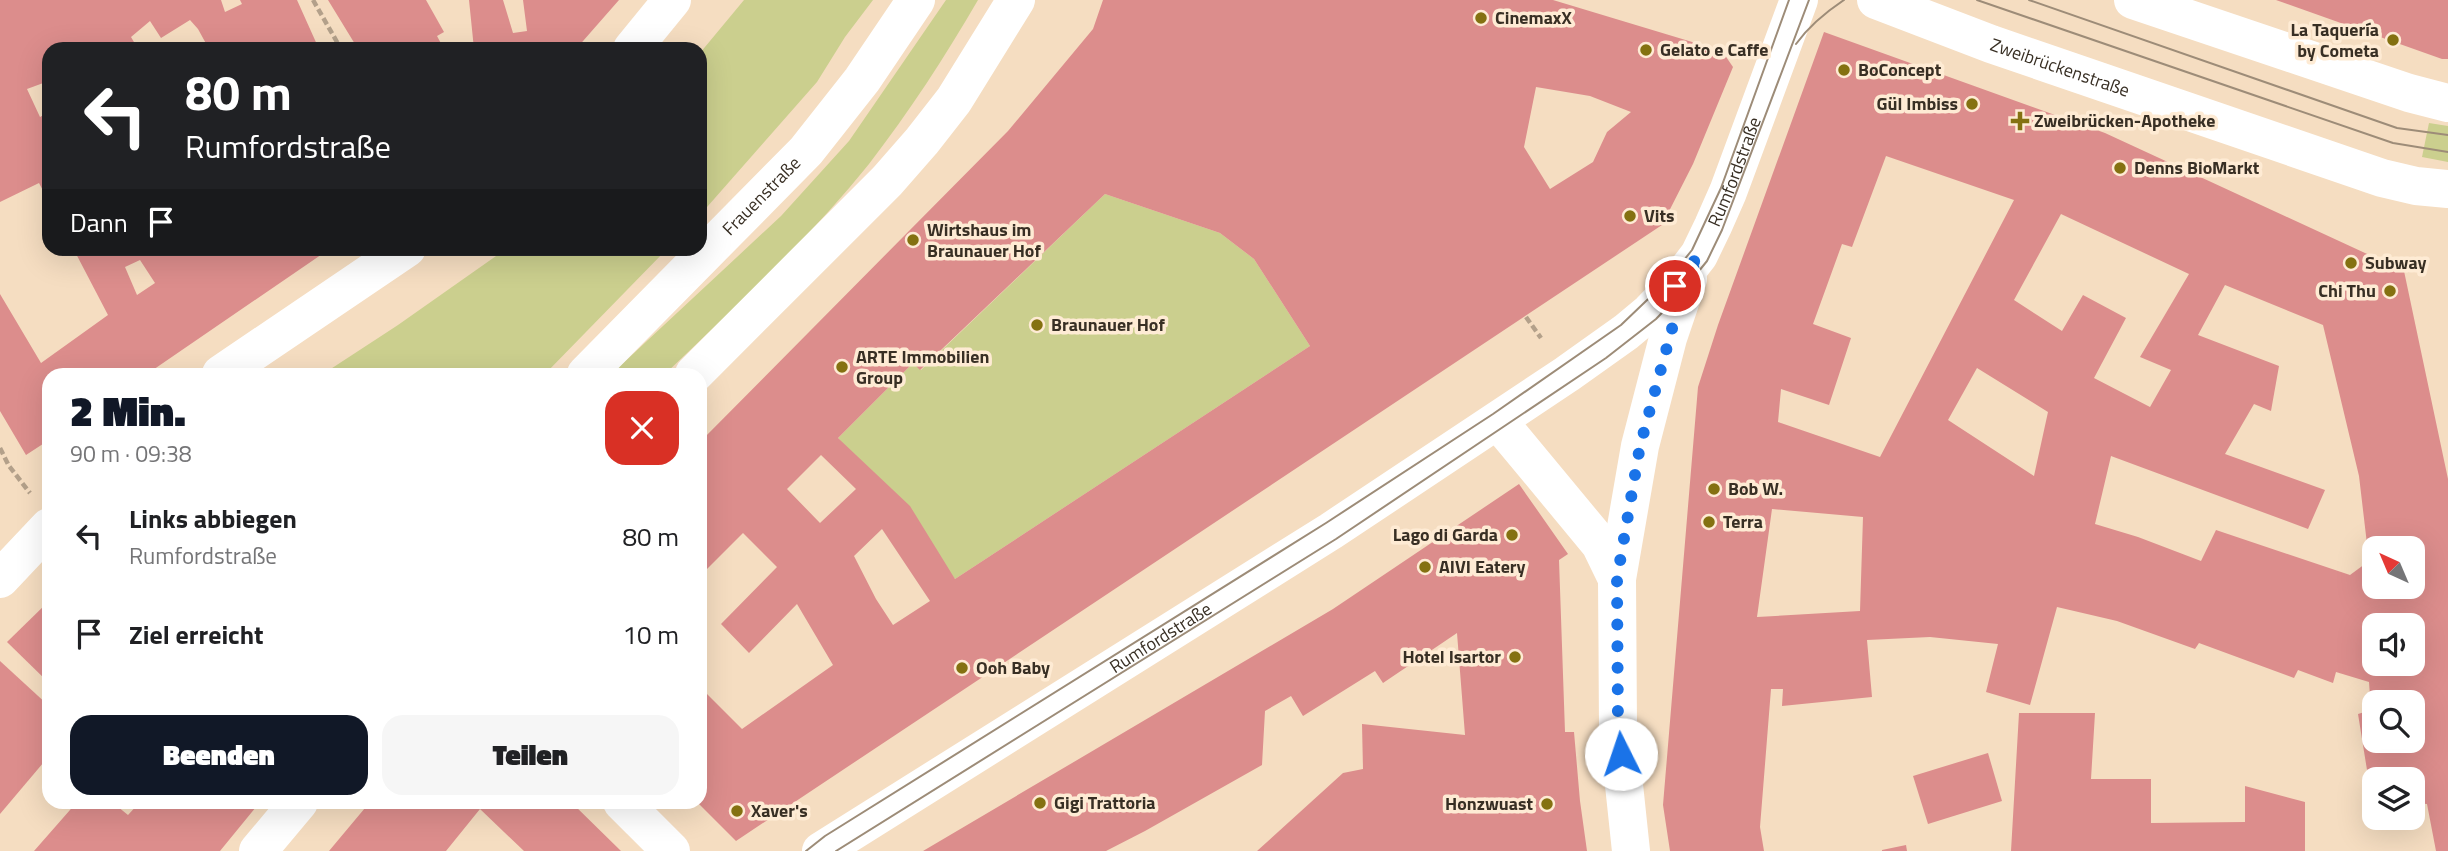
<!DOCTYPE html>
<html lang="de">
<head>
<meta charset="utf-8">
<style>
	body { margin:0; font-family:"Titillium Web",sans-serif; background:#f6f6f6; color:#202124; height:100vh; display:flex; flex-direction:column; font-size:26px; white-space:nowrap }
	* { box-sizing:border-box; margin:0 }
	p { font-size:23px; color:#757577 }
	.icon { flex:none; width:38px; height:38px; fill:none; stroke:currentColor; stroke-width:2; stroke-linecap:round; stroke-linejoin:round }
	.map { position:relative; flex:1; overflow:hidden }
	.drawer { position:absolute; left:42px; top:368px; width:665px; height:441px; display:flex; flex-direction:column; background:#fff; border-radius:21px; box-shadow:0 7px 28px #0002 }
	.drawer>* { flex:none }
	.banner { position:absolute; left:42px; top:42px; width:665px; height:214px; border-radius:21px; box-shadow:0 7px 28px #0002; background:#202124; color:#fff; overflow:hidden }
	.needle { width:46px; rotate:316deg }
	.buttons { position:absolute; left:2362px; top:536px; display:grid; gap:14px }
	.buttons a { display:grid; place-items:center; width:63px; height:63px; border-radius:14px; background:#fff; box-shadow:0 7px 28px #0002; font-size:35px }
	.pin { position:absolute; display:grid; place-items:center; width:60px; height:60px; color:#fff; margin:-30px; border:4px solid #fff; border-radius:50%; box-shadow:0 2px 7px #0007 }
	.me { position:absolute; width:77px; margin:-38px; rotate:356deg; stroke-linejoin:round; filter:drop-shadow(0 0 5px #0008) }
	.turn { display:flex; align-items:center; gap:24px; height:147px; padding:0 28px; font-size:32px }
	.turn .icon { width:91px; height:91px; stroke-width:2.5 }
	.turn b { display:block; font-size:49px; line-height:60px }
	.then { display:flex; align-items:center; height:66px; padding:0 28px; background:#0003; gap:14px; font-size:26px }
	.round { display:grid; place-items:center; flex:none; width:74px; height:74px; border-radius:21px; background:#f6f6f6 }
	.headline { display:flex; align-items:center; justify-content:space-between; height:119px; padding:0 28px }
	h1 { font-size:42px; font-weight:800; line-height:52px; color:#111827 }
	.cta { display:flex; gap:14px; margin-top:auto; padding:14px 28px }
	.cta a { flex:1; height:80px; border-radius:21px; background:#111827; color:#fff; font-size:28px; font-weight:800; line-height:80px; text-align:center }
	.cta a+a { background:#f6f6f6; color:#202124 }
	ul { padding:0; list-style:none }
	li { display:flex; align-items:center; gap:21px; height:98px; padding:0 28px }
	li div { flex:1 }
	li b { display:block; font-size:26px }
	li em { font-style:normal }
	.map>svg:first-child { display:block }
	.green { fill:#cbcf8e }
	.building { fill:#dc8d8c; fill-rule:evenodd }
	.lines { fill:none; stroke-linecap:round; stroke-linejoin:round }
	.path { stroke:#b3a08a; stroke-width:4.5; stroke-dasharray:7 3.5; stroke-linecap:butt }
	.minor { stroke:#fff; stroke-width:38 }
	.secondary { stroke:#fff; stroke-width:38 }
	.tram { stroke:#9d8c78; stroke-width:2 }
	.route { stroke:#1a73e8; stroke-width:12; stroke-dasharray:0 21.6 }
	.poi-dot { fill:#847111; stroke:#feebd4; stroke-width:2.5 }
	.labels { text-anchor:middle; stroke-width:7; stroke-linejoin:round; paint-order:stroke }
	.poi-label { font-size:18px; font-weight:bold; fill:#382f24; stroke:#feebd4; text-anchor:start }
	.street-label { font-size:18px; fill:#382f24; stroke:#feebd4 }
</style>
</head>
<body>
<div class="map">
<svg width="2448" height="851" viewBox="0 0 2448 851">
	<rect width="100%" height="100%" fill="#f5ddc1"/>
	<!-- green -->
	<g class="green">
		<path d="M744,0h129l-28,37 -28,45 -117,133v-162z"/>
		<path d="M946,0h32c-33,57 -69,112 -109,164 -61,76 -134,143 -204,210h-51l5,-7 162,-151 68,-75z"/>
		<path d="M2429,123l19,3v36l-26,-5z"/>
		<path d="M1105,194l115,39 34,26 56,87 -355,233 -117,-141 75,-75 8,7z"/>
		<path d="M506,249h161l-122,125h-222l75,-49z"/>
	</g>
	<!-- building -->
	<g class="building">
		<path d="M0,0h221l4,12 17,-8 -2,-4h57l22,49h-110l-11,-20 -8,-9 -29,18 -11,-17 -19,16 7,12h-89v38l-3,-5 -19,7 13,28 9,-5v90l-10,-19 -39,19z"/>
		<path d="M328,0h98l18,32 -7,4 7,13h-86z"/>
		<path d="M469,0h34l10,33 14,-2 -4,-31h96l-43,49h-102z"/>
		<path d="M1103,0h450l169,51 11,16 -40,97 -31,61 -926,616 -39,-39h3v-115l42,42 91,-64 -36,-61 -48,49 -28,-29 56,-57 -34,-34 -43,43v-134l308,-311 85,-102zM1536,87l54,9 41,16 -24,20 -14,30 -43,27 -26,-42zM1105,194l115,39 34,26 56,87 -355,233 -45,-73 -72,-68 75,-75 7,7zM821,455l35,34 -36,34 -33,-34zM882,529l48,72 -37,24 -17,-26 -22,-43z"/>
		<path d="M2276,0h172v59h-6z"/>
		<path d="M1824,32l281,101 299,138 44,208v372h-12l-9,-47 -14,-1v-24h-38v22h-3l-14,-87 13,-4 -2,-28 -33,-10 -3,11 -35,-13 -4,8 -95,-35 -4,6 -78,-28 -60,-14 -27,98 -44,-13 12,-48 -68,-7 -63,3 5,57 -90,9 1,-17h-12l-11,138 4,24h-94l-7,-46 35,-418 20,-62zM1886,156l128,44 -134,257 -102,-35 3,-33 48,16 22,-67 -38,-14 29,-80 10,3zM2061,214l128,60 -49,83 31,13 -21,37 -56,-29 32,-60 -43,-23 -21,36 -48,-31zM2225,285l98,40 36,151 10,85 -19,14 -134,-45 -15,31 -63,-24 -43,-13 16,-68 197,73 17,-39 -100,-36 29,-50 17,7 8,-45 -81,-31zM1977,368l71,44 -14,64 -86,-56zM1772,509l91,8 -3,94 -103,6zM2375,548h38v38h-38zM2375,625h38v38h-38zM2375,702h38v38h-38z"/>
		<path d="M73,248h89l3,5 8,-5h158l-184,126h-98v66l-23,15 -26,-44v-117l41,69 67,-48zM140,260l15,23 -18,12 -12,-28z"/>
		<path d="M1519,484l49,70 -9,6 6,172h9l6,69 7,50h-330l86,-78 20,-4 -1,-45 103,11 -8,-102 -74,50 -8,-12 -72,45 -12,-20 -26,15 -3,54 -117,66 -39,20h-183l410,-242z"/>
		<path d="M49,601v82l-42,-41z"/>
		<path d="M0,661l49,45v50l-49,58z"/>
		<path d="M2019,713h76l-4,66h60v44l94,-1v-36l60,16v49h-294z"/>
		<path d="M1988,753l14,48 -74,23 -15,-48z"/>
		<path d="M77,802h35l16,13 12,-13h120l-40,49h-186z"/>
		<path d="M370,802h201l50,49h-97l-44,-42 -34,42h-117z"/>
		<path d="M1906,845l1,6h-25v-1z"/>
	</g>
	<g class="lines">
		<!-- path -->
		<g class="path">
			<path d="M313,0l28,49"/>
			<path d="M1526,317l15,21"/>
			<path d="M0,448l9,18 21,27"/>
		</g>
		<!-- minor -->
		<g class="minor">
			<path d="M632,49l40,-49"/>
			<path d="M221,374l186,-126"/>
			<path d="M1498,421l102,123 17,35"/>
			<path d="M0,579l49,-52"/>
			<path d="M622,802l49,49"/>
			<path id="s1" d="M821,851l510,-320 236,-157 59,-42 24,-20 25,-26 24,-31 14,-29 15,-34 71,-192"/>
			<path d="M1631,851l-13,-123 -1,-149 23,-133 28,-108 20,-59"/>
		</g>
		<!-- secondary -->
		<g class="secondary">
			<path id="s2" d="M1876,0l115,44 391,134 34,8 32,3"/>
			<path d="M2133,0l276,93 39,10"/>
			<path id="s3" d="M586,374l220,-223 56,-71 54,-80"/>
			<path d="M694,374l193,-193 35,-40 32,-41 62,-100"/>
			<path d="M258,851l41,-49"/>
		</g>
		<!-- tram -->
		<g class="tram">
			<path d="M1977,0l416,143 55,9"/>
			<path d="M2029,0l368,128 51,7"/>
			<path d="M1796,44c13,-18 30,-32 48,-44"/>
			<path d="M806,851l19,-15 501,-313 167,-109 128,-89 47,-45 24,-30 29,-62 68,-188"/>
			<path d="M836,851l500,-312 270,-181 50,-39 26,-27 25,-31 15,-31 87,-230"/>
		</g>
	</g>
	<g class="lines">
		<!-- route -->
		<path class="route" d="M1621,754l-3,-26 -1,-149 23,-133 42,-154 17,-37 -24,31"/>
	</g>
	<!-- markers -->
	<g class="poi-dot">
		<circle cx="1481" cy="18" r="7"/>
		<circle cx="2393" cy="40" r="7"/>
		<circle cx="1646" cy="50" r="7"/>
		<circle cx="1844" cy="70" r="7"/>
		<circle cx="1972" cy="104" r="7"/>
		<path d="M2016.5 110.5h7v7h7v7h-7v7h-7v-7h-7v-7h7z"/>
		<circle cx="2120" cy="168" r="7"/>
		<circle cx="1630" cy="216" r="7"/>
		<circle cx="913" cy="240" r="7"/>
		<circle cx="2351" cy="263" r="7"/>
		<circle cx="2390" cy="291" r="7"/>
		<circle cx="1037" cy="325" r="7"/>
		<circle cx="842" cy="367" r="7"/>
		<circle cx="1714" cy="489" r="7"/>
		<circle cx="1709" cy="522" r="7"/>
		<circle cx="1512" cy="535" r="7"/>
		<circle cx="1425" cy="567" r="7"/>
		<circle cx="1515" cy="657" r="7"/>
		<circle cx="962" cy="668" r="7"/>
		<circle cx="1040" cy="803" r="7"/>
		<circle cx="1547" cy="804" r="7"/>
		<circle cx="737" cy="811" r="7"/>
	</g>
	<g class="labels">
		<!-- poi labels -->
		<g class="poi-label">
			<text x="1495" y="24">CinemaxX</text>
			<text x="2379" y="36" text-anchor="end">La Taquería<tspan x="2379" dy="21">by Cometa</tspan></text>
			<text x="1660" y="56">Gelato e Caffe</text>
			<text x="1858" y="76">BoConcept</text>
			<text x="1958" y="110" text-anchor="end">Gül Imbiss</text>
			<text x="2034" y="127">Zweibrücken-Apotheke</text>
			<text x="2134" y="174">Denns BioMarkt</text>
			<text x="1644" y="222">Vits</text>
			<text x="927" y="236">Wirtshaus im<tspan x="927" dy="21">Braunauer Hof</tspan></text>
			<text x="2365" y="269">Subway</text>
			<text x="2376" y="297" text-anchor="end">Chi Thu</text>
			<text x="1051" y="331">Braunauer Hof</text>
			<text x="856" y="363">ARTE Immobilien<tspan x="856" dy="21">Group</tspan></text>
			<text x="1728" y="495">Bob W.</text>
			<text x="1723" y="528">Terra</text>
			<text x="1498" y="541" text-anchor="end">Lago di Garda</text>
			<text x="1439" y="573">AIVI Eatery</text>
			<text x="1501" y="663" text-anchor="end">Hotel Isartor</text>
			<text x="976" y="674">Ooh Baby</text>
			<text x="1054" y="809">Gigi Trattoria</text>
			<text x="1533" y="810" text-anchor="end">Honzwuast</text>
			<text x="751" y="817">Xaver's</text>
		</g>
		<!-- street labels -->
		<g class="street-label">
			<text dy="6" stroke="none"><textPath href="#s2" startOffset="196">Zweibrückenstraße</textPath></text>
			<text dy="6" stroke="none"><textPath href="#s1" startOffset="1155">Rumfordstraße</textPath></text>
			<text dy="6" stroke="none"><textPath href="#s3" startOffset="250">Frauenstraße</textPath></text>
			<text dy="6" stroke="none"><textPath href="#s1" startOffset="401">Rumfordstraße</textPath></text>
		</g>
	</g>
</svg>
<div class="buttons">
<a><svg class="needle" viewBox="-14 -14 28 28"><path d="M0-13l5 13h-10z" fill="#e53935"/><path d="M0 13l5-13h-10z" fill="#757577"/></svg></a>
<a><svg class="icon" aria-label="sound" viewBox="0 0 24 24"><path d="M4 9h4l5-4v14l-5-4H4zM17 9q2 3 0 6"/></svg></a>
<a><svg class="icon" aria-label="search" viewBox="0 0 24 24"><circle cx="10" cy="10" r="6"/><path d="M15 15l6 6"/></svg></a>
<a><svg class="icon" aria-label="layers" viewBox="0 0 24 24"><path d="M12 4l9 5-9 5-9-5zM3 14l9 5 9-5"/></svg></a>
</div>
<div class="pin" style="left:1675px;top:286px;background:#d93025"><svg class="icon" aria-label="arrive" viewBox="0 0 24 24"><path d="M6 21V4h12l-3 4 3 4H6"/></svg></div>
<svg class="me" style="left:1621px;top:754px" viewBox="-20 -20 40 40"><circle r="19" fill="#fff"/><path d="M0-13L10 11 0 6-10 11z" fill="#1a73e8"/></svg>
<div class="banner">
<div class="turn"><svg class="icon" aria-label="left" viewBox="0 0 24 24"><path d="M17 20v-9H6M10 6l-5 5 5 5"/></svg><div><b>80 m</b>Rumfordstraße</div></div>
<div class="then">Dann<svg class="icon" aria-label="arrive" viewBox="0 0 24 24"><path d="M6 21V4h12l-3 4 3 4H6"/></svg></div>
</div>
<section class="drawer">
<div class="headline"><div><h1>2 Min.</h1><p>90 m · 09:38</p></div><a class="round" style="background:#d93025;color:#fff"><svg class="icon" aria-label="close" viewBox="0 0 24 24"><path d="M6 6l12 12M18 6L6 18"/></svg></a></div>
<ul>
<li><svg class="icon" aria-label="left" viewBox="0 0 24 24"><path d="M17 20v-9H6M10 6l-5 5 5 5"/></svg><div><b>Links abbiegen</b><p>Rumfordstraße</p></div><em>80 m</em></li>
<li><svg class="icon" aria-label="arrive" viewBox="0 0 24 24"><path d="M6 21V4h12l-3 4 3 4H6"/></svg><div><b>Ziel erreicht</b></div><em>10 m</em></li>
</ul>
<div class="cta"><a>Beenden</a><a>Teilen</a></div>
</section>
</div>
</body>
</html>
